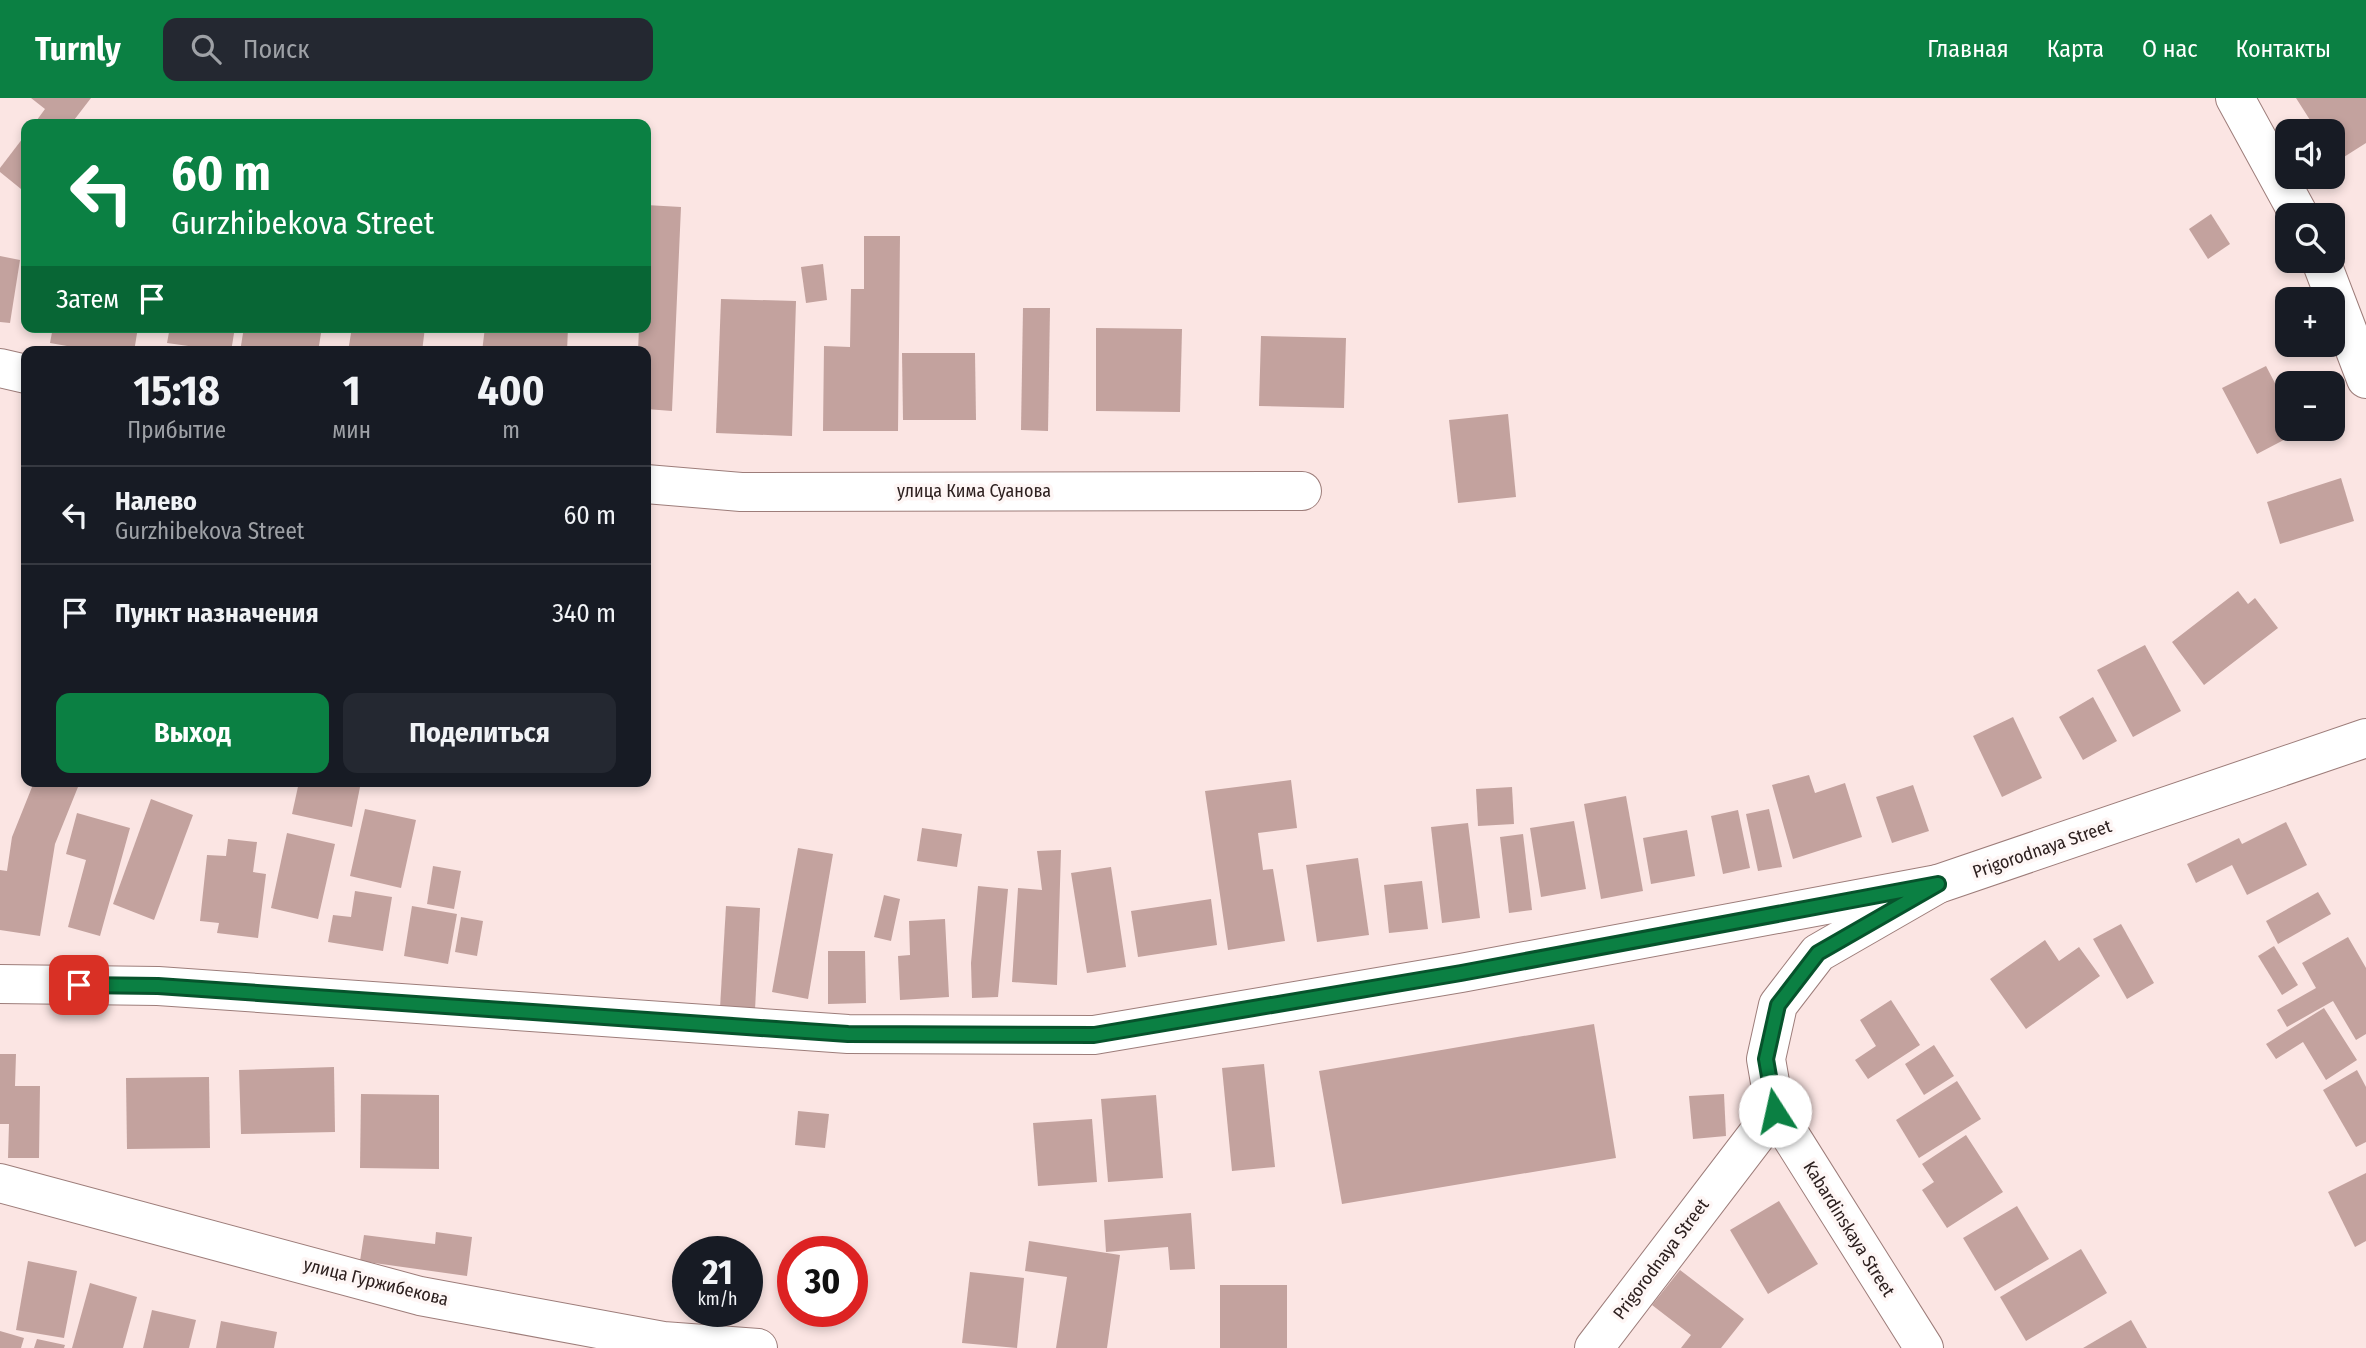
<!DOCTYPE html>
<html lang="ru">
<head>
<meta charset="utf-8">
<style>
	body { margin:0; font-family:"Fira Sans Condensed",sans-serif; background:#242831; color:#f1f3f6; height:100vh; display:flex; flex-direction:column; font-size:26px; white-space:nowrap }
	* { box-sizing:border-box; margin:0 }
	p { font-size:23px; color:#9ea1a6 }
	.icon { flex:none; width:38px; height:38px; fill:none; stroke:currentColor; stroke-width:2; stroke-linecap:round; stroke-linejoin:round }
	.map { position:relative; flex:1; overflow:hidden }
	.side { position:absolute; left:21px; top:248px; width:630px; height:441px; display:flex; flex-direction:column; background:#171b24; border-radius:14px; box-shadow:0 4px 10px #0003 }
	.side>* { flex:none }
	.banner { position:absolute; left:21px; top:21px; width:630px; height:214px; border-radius:14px; box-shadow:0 4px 10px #0003; background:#0b8043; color:#fff; overflow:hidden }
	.buttons { position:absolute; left:2275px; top:21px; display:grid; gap:14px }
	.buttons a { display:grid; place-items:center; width:70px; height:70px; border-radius:14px; background:#171b24; box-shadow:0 4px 10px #0003; font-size:35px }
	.speed { position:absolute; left:672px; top:1138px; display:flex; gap:14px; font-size:35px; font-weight:700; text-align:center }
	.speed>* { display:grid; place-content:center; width:91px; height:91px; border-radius:50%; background:#171b24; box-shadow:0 4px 10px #0003; line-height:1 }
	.speed small { font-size:18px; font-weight:400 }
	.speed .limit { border:10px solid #d22; background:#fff; color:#111 }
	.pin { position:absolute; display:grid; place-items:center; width:60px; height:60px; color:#fff; margin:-30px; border-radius:14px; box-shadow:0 4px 10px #0006 }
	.me { position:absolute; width:77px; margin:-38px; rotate:350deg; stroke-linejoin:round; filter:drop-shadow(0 0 5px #0008) }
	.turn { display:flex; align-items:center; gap:24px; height:147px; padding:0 35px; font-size:32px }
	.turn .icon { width:91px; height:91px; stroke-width:2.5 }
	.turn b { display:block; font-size:49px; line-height:60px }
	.then { display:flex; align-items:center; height:66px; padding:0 35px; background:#0003; gap:14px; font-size:26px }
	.eta { display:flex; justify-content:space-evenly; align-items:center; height:119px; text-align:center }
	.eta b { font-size:42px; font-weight:700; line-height:49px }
	.cta { display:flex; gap:14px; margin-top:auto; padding:14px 35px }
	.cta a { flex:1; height:80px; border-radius:14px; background:#0b8043; color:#fff; font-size:28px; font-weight:700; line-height:80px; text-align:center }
	.cta a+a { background:#242831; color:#f1f3f6 }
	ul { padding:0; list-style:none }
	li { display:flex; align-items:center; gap:21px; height:98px; padding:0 35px; border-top:2px solid #363941 }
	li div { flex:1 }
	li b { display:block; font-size:26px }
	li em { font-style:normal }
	header { display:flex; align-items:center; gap:42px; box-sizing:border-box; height:98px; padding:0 35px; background:#0b8043; color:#fff }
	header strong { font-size:33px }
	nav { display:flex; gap:38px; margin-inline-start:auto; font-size:24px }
	.search { width:490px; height:63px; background:#242831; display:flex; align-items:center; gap:18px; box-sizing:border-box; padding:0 24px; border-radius:14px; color:#9ea1a6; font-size:26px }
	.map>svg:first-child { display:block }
	.building { fill:#c3a29e }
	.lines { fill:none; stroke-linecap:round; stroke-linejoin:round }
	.minor-casing { stroke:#9d7d7a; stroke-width:40 }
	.tertiary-casing { stroke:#9d7d7a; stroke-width:40 }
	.minor { stroke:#fff; stroke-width:38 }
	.tertiary { stroke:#fff; stroke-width:38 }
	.route-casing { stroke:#07532c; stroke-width:18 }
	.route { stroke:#0b8043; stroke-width:12 }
	.labels { text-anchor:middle; stroke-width:7; stroke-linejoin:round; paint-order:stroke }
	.street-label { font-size:18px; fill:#2d201f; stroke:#fef6f5 }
</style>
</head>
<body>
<header>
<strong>Turnly</strong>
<div class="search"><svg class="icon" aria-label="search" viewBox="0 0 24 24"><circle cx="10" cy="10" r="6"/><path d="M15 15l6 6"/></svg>Поиск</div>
<nav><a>Главная</a><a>Карта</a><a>О нас</a><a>Контакты</a></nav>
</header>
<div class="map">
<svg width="2366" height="1250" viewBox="0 0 2366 1250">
	<rect width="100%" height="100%" fill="#fbe5e3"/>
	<!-- building -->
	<g class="building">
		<path d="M31,0h60l-20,26h-37l11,-15z"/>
		<path d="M2296,0h70v45l-30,19 -3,-5v-26h-16z"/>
		<path d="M26,36v48l-5,7 -21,-17v-4z"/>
		<path d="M646,107l35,2 -9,204 -26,-2v-57h-8l1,-25h7z"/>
		<path d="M2211,116l19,30 -22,15 -19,-30z"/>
		<path d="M864,138h36l-2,195h-75l1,-85 26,1 1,-58h13z"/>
		<path d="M0,158l20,4 -10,63 -10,-1z"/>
		<path d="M823,166l4,36 -21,3 -5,-36z"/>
		<path d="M721,201l75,2 -4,135 -76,-3z"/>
		<path d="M1023,210h27l-2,123 -27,-1z"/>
		<path d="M53,229h85l-4,25h-33l-51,-9z"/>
		<path d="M170,229h65l-4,25 -64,-9z"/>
		<path d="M244,229h78l-4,25h-78z"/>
		<path d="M352,229h73l-3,25h-74z"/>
		<path d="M485,229h83l-1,25h-85z"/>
		<path d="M1096,230l86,1 -2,83 -84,-1z"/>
		<path d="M1261,238l85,2 -2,70 -85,-2z"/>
		<path d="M902,255h73l1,67h-73z"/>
		<path d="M2266,268l21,40v23l14,2 -44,23 -35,-66z"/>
		<path d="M1508,316l8,83 -58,6 -9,-83z"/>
		<path d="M2341,380l13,43 -74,23 -13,-42z"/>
		<path d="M2238,493l10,13 7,-6 23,30 -74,57 -32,-43z"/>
		<path d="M2145,547l36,66 -48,26 -36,-67z"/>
		<path d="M2093,599l24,44 -34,19 -24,-43z"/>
		<path d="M2013,619l29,61 -40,19 -29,-61z"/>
		<path d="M1809,677l6,18 30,-10 17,54 -69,22 -21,-74z"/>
		<path d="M1291,682l6,48 -39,5 5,37 10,-1 12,72 -57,9 -23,-159z"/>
		<path d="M34,684h46l-25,62 -15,92 -40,-6v-60l7,1 5,-34z"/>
		<path d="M299,684h62l-9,45 -60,-13z"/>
		<path d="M1913,687l16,46 -37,12 -16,-46z"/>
		<path d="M1512,689l2,37 -36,2 -2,-37z"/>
		<path d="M1626,698l17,95 -42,8 -17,-95z"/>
		<path d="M151,701l42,16 -39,105 -41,-16z"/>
		<path d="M365,711l51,11 -15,68 -51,-12z"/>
		<path d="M1769,711l13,58 -24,4 -12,-57z"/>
		<path d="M1738,712l12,58 -27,6 -12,-58z"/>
		<path d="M77,715l53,15 -30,108 -32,-9 18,-67 -20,-6z"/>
		<path d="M1574,723l12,68 -45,8 -11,-69z"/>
		<path d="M2286,724l21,43 -60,30 -15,-30 -36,18 -9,-19 52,-26 3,6z"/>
		<path d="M1468,725l12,95 -38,5 -11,-96z"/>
		<path d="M922,730l40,6 -5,33 -40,-6z"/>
		<path d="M1687,732l8,46 -44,8 -8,-46z"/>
		<path d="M287,735l48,11 -17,75 -47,-11z"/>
		<path d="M1523,736l9,76 -23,3 -9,-76z"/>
		<path d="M228,741l29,3 -4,30 13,2 -8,64 -41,-5 2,-10 -19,-2 7,-66 19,1z"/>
		<path d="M798,750l35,6 -25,145 -36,-7z"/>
		<path d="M1061,752l-4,135 -45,-3 6,-94 24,2 -5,-39z"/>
		<path d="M1358,760l11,77 -52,7 -11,-77z"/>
		<path d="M433,768l28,5 -7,38 -27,-5z"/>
		<path d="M1111,769l15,100 -39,6 -16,-100z"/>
		<path d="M1422,783l6,48 -39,4 -5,-48z"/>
		<path d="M978,788l30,3 -10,108 -26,1 -1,-35z"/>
		<path d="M355,793l37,6 -9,54 -55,-9 5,-27 18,2z"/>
		<path d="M2318,794l13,22 -53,30 -12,-23z"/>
		<path d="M884,797l16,4 -9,42 -17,-4z"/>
		<path d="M1211,801l6,46 -79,12 -7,-46z"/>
		<path d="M412,808l45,8 -9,50 -44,-8z"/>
		<path d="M726,808l34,2 -5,102 -35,-2z"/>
		<path d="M461,819l22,4 -6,35 -22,-4z"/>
		<path d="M945,821l4,78 -49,3 -2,-44 12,-1 -1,-34z"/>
		<path d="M2121,826l33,59 -27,16 -34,-60z"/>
		<path d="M2348,839l18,31v66l-10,6 -23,-39 -46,26 -10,-17 39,-22 -14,-25z"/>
		<path d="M2045,842l14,21 20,-14 21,29 -74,53 -36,-50z"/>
		<path d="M2274,848l24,39 -16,10 -24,-39z"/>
		<path d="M828,853h37l1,52 -38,1z"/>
		<path d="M1891,902l29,45 -52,34 -13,-19 21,-14 -16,-26z"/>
		<path d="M2324,910l33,52 -31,20 -23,-38 -27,17 -10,-15z"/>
		<path d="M1594,926l22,134 -274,46 -23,-133z"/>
		<path d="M1934,947l20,31 -30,19 -19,-31z"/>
		<path d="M0,956h16l-1,32h25l-1,72h-31l1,-34h-9z"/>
		<path d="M1264,966l11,103 -43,4 -10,-103z"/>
		<path d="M334,969l1,65 -94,2 -2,-64z"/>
		<path d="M2357,972l9,17v55l-10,5 -33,-57z"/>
		<path d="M209,979l1,71 -83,1 -1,-71z"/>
		<path d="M1957,983l24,38 -62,39 -23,-38z"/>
		<path d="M361,996l78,1v74l-79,-1z"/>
		<path d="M1724,996l2,42 -33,3 -4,-43z"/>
		<path d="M1156,997l7,83 -55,4 -7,-83z"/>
		<path d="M798,1013l31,3 -4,34 -30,-3z"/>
		<path d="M1092,1021l5,63 -59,4 -5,-63z"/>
		<path d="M1966,1037l37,57 -56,36 -25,-38 12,-8 -12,-18z"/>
		<path d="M2366,1075v68l-11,6 -27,-55z"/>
		<path d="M1779,1103l39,63 -50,30 -38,-64z"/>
		<path d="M2017,1108l32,53 -54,32 -32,-53z"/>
		<path d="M1191,1115l4,56 -25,1 -2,-23 -62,5 -2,-32z"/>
		<path d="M436,1134l36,5 -5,39 -107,-15 4,-26 71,9z"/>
		<path d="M1029,1143l91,14 -13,93h-51l11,-71 -42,-6z"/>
		<path d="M2081,1151l26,44 -81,48 -26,-44z"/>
		<path d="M28,1163l49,10 -13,67 -48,-8z"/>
		<path d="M1680,1172l64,49 -23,29h-40l10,-13 -39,-30z"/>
		<path d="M970,1174l54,6 -7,70 -55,-5z"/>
		<path d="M90,1185l47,14 -14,51h-51z"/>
		<rect x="1220" y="1187" width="67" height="63"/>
		<path d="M152,1212l44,10 -7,28h-46z"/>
		<path d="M2131,1222l16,28h-64z"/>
		<path d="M221,1223l56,11 -3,16h-58z"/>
		<path d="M0,1233l24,7 -3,10h-21z"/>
		<path d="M37,1241l28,6 -1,3h-30z"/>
	</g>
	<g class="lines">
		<!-- minor casing -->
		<g class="minor-casing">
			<g id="minor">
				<path d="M0,270l26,6"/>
				<path d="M646,386l95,8 561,-1"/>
				<path d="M0,886l158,2 690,48 246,1 367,-62 477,-89"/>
				<path d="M1775,1013l149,237"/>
				<path d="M0,1085l420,113 243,45 95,7"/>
				<path d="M1594,1250l181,-237 -9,-52 12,-54 40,-52 120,-69 428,-146"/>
			</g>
		</g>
		<!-- tertiary casing -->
		<g class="tertiary-casing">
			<g id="tertiary">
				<path d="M2235,0l64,117"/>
				<path d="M2321,163l45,118"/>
			</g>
		</g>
		<!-- minor -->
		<use href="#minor" class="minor"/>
		<!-- tertiary -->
		<use href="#tertiary" class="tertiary"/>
	</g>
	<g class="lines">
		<!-- route casing -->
		<g class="route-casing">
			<path id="route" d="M79,887l79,1 690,48 246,1 367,-62 477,-89 -120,69 -40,52 -12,54 9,52"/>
		</g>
		<!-- route -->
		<use href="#route" class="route"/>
	</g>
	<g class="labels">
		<!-- street labels -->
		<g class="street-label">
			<text x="974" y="399">улица Кима Суанова</text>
			<text transform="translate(2042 751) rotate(-19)" y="6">Prigorodnaya Street</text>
			<text transform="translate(1849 1131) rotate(58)" y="6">Kabardinskaya Street</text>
			<text transform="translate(1661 1161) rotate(-53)" y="6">Prigorodnaya Street</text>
			<text transform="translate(376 1184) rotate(14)" y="6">улица Гуржибекова</text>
		</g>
	</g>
</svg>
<div class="buttons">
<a><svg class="icon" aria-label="sound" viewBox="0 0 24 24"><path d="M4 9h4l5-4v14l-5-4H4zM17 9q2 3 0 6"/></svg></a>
<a><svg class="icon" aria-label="search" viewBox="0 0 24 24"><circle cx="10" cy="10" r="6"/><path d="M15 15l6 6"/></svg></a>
<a>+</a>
<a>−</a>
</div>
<div class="speed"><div>21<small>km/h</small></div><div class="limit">30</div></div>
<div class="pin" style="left:79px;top:887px;background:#d93025"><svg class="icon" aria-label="arrive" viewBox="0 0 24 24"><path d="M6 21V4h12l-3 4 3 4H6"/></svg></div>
<svg class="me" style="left:1775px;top:1013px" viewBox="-20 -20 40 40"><circle r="19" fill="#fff"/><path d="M0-13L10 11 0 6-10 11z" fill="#0b8043"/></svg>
<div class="banner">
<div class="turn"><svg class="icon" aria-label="left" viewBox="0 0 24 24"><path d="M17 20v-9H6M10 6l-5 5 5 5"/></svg><div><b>60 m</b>Gurzhibekova Street</div></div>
<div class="then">Затем<svg class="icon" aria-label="arrive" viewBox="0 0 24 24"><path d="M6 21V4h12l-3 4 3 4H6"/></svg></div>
</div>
<section class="side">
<div class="eta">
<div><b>15:18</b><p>Прибытие</p></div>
<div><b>1</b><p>мин</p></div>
<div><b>400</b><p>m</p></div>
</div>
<ul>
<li><svg class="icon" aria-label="left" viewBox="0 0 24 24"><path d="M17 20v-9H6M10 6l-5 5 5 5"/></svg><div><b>Налево</b><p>Gurzhibekova Street</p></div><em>60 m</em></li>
<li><svg class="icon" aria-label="arrive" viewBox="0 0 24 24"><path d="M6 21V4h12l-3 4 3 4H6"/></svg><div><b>Пункт назначения</b></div><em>340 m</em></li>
</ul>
<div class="cta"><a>Выход</a><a>Поделиться</a></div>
</section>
</div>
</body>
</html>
